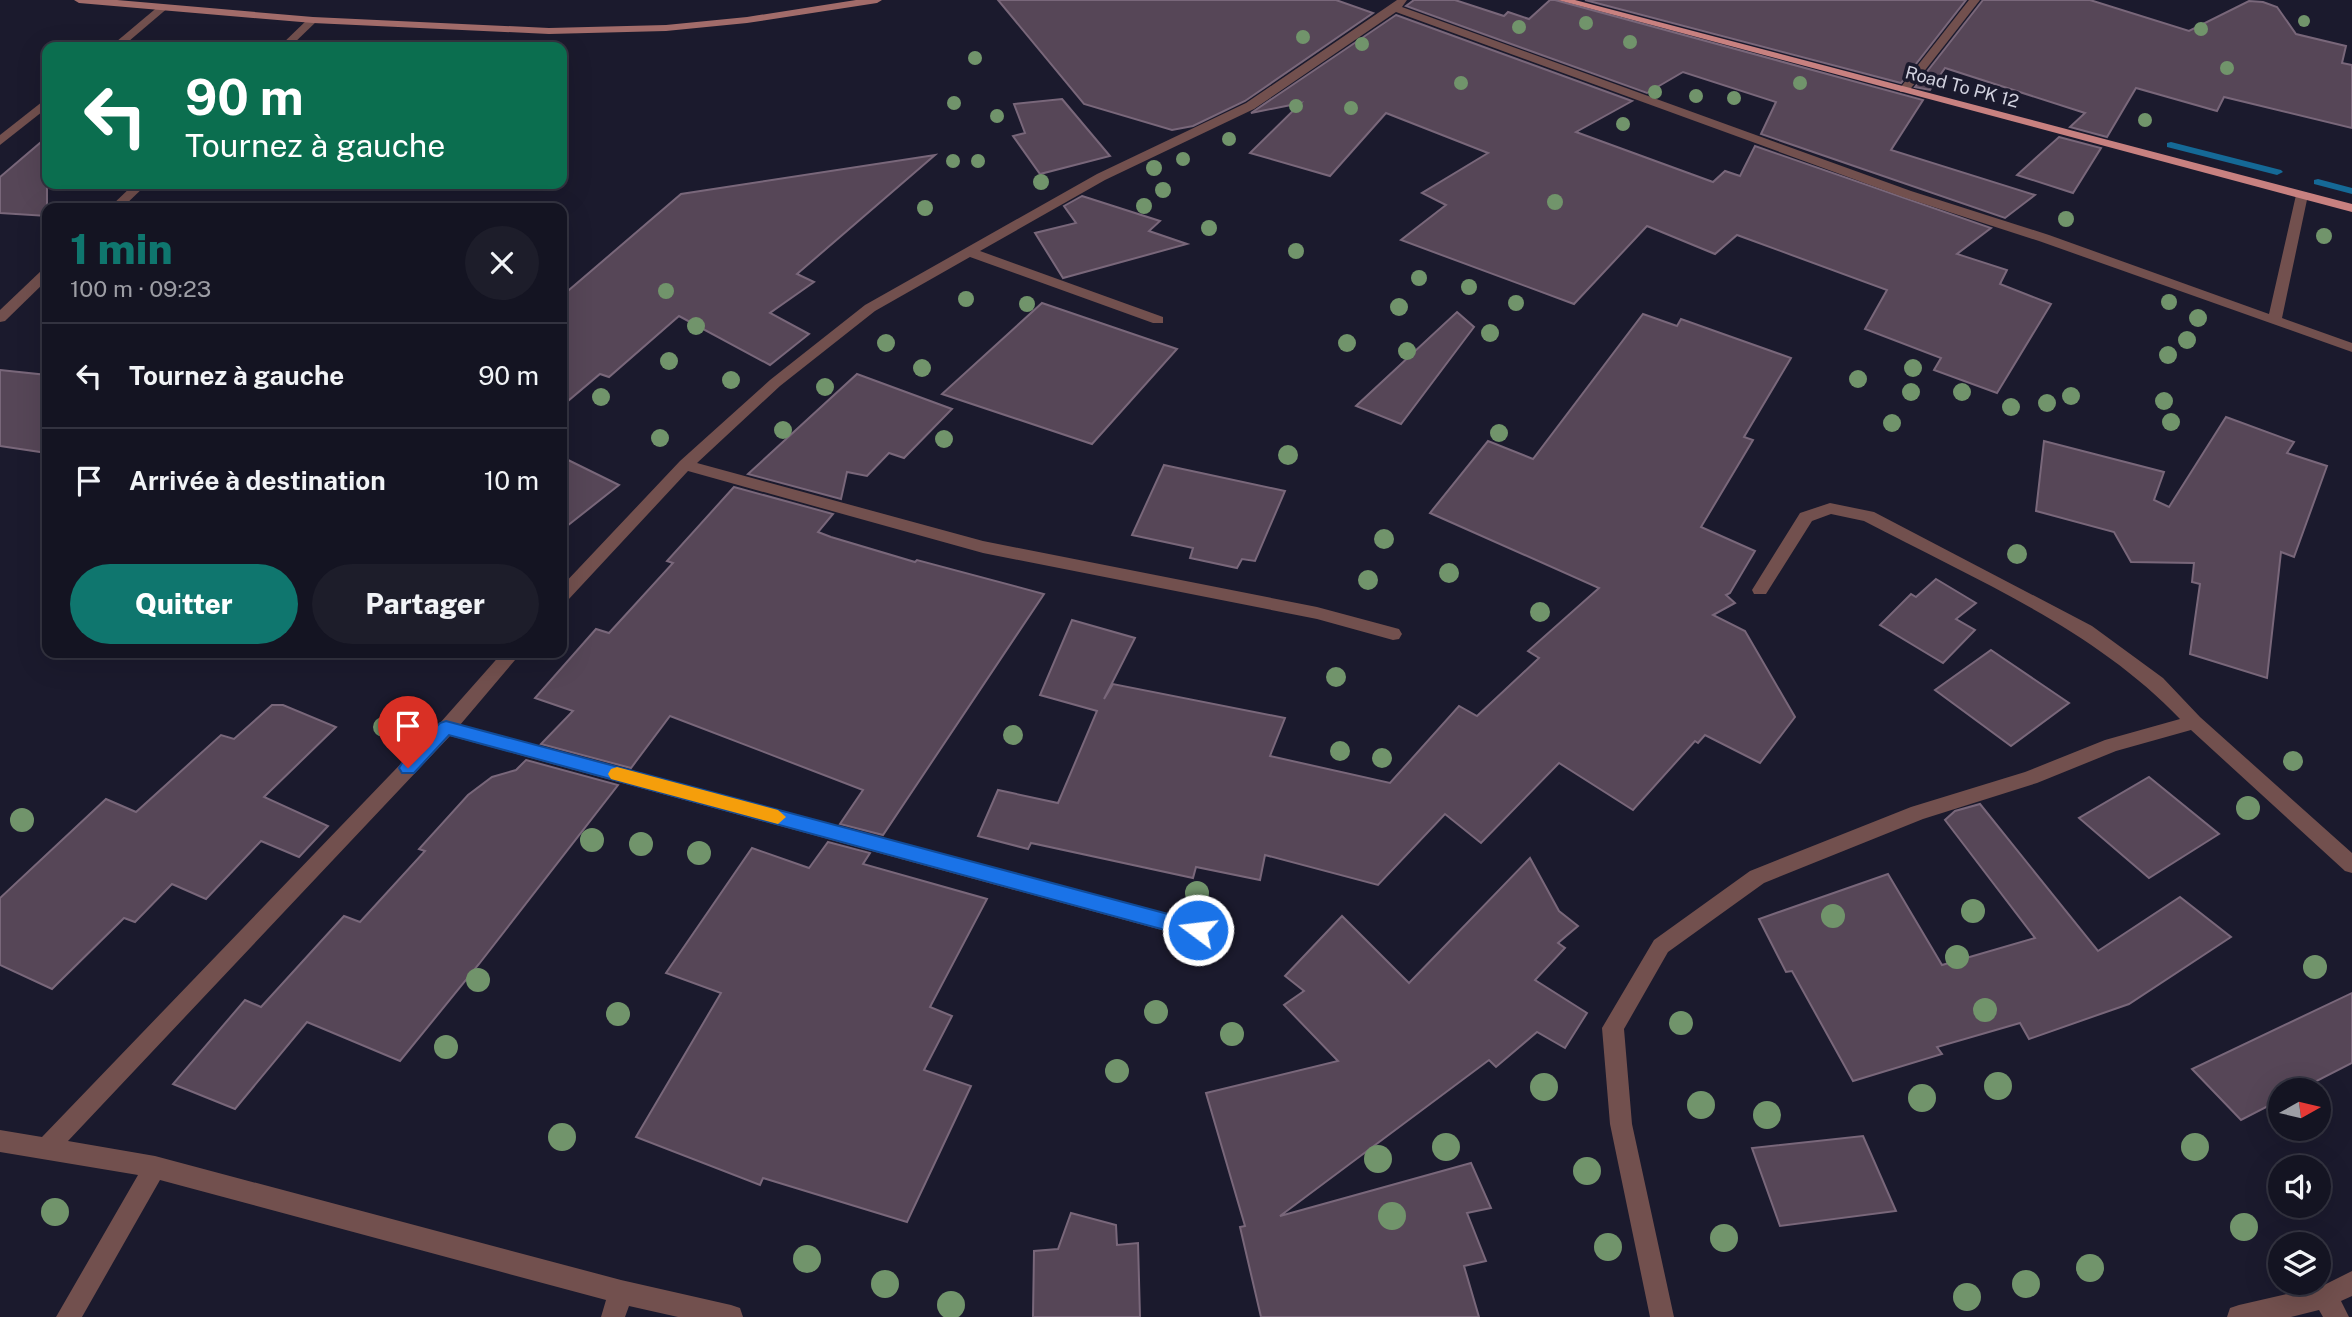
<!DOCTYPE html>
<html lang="fr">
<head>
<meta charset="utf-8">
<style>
	body { margin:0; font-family:"Public Sans",sans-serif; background:#1d1d2a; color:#f1f3f6; height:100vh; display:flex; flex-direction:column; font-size:26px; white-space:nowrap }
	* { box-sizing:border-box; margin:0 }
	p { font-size:23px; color:#9d9ea5 }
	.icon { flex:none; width:38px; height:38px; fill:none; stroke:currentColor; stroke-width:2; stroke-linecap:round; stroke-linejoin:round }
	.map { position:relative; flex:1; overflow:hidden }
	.drawer { position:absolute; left:42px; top:203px; width:525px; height:455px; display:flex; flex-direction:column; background:#141422; border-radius:14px; box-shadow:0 7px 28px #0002,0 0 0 2px #333340 }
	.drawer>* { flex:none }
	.banner { position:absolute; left:42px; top:42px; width:525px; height:147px; border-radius:14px; box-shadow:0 7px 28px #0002,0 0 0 2px #333340; background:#0b6e4f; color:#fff; overflow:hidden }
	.needle { width:46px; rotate:82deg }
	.buttons { position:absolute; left:2268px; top:1078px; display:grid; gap:14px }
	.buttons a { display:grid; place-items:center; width:63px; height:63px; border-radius:50%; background:#141422; box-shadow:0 7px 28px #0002,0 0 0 2px #333340; font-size:35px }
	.pin { position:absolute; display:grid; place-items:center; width:60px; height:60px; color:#fff; margin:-72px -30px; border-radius:50% 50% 50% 0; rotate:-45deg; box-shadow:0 0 7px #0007 }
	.pin .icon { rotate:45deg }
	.me { position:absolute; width:77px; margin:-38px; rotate:285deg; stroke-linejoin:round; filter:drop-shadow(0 0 5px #0008) }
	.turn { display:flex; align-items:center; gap:24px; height:147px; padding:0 28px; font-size:32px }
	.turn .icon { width:91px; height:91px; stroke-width:2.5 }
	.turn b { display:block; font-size:49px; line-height:60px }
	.round { display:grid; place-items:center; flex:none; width:74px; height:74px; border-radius:37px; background:#1d1d2a }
	.headline { display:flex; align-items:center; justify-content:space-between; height:119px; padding:0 28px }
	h1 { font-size:42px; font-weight:800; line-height:52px; color:#0f766e }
	.action { display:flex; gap:14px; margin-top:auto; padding:14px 28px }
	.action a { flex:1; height:80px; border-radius:42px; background:#0f766e; color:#fff; font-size:28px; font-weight:800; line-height:80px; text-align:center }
	.action a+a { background:#1d1d2a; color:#f1f3f6 }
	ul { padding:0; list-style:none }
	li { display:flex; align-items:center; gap:21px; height:105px; padding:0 28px; border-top:2px solid #333340 }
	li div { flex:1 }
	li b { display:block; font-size:26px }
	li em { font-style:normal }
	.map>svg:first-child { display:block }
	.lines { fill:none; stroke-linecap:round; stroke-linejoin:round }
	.stream { fill:#156996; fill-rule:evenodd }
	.building { fill:#564657; stroke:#79677a; stroke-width:2 }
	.street { fill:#72504e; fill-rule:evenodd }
	.secondary { fill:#a26c6a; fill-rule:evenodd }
	.primary { fill:#c88180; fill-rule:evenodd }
	.tree { fill:#71946b }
	.route { fill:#1a73e8; stroke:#114b97; stroke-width:2 }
	.slow { fill:#f59e0b }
	.labels { text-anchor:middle; stroke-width:7; stroke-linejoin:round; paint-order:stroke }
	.far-street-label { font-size:18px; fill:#d1d1de; stroke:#1b1a2d }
</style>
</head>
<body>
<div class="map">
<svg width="2352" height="1317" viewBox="0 0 2352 1317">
	<rect width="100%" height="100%" fill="#1b1a2d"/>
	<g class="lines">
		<!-- stream -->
		<g class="stream">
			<path d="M2171,142l110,28 2,2 -6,3 -110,-28v-4z"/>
			<path d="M2318,179l34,9v6l-38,-10v-4z"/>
		</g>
	</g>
	<!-- building -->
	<g class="building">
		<path d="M998,0h338l37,13 -128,88 -52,25 -21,4 -88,-26z"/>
		<path d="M1414,0h41l49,16 4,-4 21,7 21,-19h5l368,100 -32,50 144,45 -30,23 -244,-84 15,-32 -93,-30 -36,21 -241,-87z"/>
		<path d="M1585,0h381l-65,83z"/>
		<path d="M1983,0h107l99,31 60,-30 14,1 14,5 19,27 50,12 -4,17 10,2v63l-128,-31 -7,14 -81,-23 -29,49 -37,-10 15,-14 -140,-45 -15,22 -15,-3z"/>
		<path d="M1396,15l236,86 -56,31 137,50 12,-11 15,5 15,-30 236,82 -34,26 50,16 -7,14 51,20 -54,89 -63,-23 7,-12 -76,-29 22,-39 -150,-55 -22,19 -68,-28 -73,78 -173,-64 45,-35 -24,-12 66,-40 -102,-40 -56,63 -80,-23 51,-50 -50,10z"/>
		<path d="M1062,99l48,57 -70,18 -27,-38 12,-3 -11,-29z"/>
		<path d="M47,137v79l-47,-3v-36z"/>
		<path d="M2059,137l42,11 -28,45 -56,-18z"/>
		<path d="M935,155l-138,119 17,8 -44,31 39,21 -39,31 -91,-49 -70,61 -9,-3 -38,32v-110l119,-102z"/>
		<path d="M1082,196l78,25 -11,10 38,13 -124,34 -28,-45 41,-10 -12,-17z"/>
		<path d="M1042,303l135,46 -85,95 -150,-50z"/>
		<path d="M1457,312l17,15 -73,97 -45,-18z"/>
		<path d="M1643,314l34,12 4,-7 110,39 -47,79 9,3 -52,87 54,24 -25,42 -4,2 9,8 -22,12 32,16 50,86 -35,46 -55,-28 -7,8 -3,-2 -62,69 -74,-47 -78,80 -36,-29 -67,71 -113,-30 -5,25 -64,-13 -3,11 -162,-35 -3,6 -50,-13 20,-46 60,13 39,-92 -57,-16 32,-75 63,18 -31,61 9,-15 172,34 -15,38 120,27 69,-77 18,10 62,-58 -11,-7 71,-63 -169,-75 58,-72 45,18z"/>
		<path d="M0,370l47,5v78l-47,-7z"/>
		<path d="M857,374l95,35 -48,49 -15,-5 -22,23 -20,-4 -6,27 -93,-25z"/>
		<path d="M2226,417l68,25 -7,11 40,13 -33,91 -13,-5 -14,126 -77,-24 10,-70 -8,-2 2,-19 -63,-1 -17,-30 -78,-21 8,-70 120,31 -10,28 15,7z"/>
		<path d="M562,457l57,28 -57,45z"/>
		<path d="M1164,465l121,26 -30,70 -13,-2 -5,9 -47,-10 3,-10 -61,-13z"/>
		<path d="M734,487l99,27 -15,18 13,5 84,25 2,-2 127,34 -161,241 -43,-11 23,-34 -193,-74 -39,52 -90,-24 32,-33 -38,-13 61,-69 13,4 64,-70 -6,-2z"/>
		<path d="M1936,579l40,24 -20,16 19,11 -32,33 -63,-38 31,-31 5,3z"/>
		<path d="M1991,650l78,53 -58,43 -76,-56z"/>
		<path d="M272,705h11l53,22 -72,70 64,29 -29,31 -38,-16 -55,58 -34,-15 -37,38 -11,-4 -72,71 -52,-24v-67l106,-99 30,13 85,-77 13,4z"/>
		<path d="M526,760l92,25 -139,179 -79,97 -93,-39 -72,87 -62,-25 72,-84 16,7 83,-91 16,6 65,-71 -6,-2 49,-54 24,-18 24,-7z"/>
		<path d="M2149,777l70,57 -70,44 -70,-60z"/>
		<path d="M1980,804l118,147 82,-54 51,40 -102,67 -100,35 -9,-16 -83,24 5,7 -89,27 -61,-110 -6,1 -27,-53 129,-45 54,91 93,-27 -90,-118 10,-9z"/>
		<path d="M828,842l42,11 -7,11 124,35 -57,108 22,9 -28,54 47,16 -64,136 -144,-44 -3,7 -124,-48 85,-144 -55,-20 86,-125 57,20z"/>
		<path d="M1530,858l29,53 19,15 -20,17 7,5 -30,32 52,33 -22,35 -28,-16 -41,35 -7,-7 -209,156 191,-53 20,45 -24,5 19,48 -22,5 15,51h-218l-21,-90 5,-1 -39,-133 132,-32 -54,-56 20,-14 -19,-15 57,-60 67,67z"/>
		<path d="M2352,993v70l-53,27h-19v10l-39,20 -49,-51z"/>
		<path d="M1863,1136l33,75 -116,15 -28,-78z"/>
		<path d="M1071,1213l45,12 1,20 21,-2 2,74h-107l1,-66 24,-2z"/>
	</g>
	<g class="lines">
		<!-- street -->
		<g class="street">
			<path d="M1397,0h10l-5,7 509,184 138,44 220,79 27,-119 10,-3 2,3 -26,123 70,25v9l-313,-111 -136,-44 -507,-185 -142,97 -149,71 -125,71 183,66v6h-10l-183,-66 -95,54 -95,75 -83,77 286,78 334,66 82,22 3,5 -3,5 -6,1 -76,-21 -334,-66 -295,-82 -120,129 -6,2v-16l118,-125 90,-81 95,-75 232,-131 149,-71z"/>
			<path d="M1969,0h11l-72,92h-8v-4z"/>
			<path d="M160,5l9,2 -47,40h-12z"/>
			<path d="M309,18l9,2 -28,27h-11z"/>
			<path d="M47,98v10l-47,37v-10z"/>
			<path d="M134,184h13l-25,24h-13z"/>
			<path d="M47,269v11l-42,41 -5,1v-12l42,-40z"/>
			<path d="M1830,503l44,9 218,114 71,52 37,39 152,136v20l-7,-2 -154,-141 -75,21 -79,32 -114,36 -159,64 -96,69 -44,77 8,95 42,193h-24l-40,-193 -8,-96 52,-88 96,-69 161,-64 114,-35 80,-32 75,-21c-85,-90 -208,-141 -316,-198l-33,-7 -19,7 -46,73h-12l-2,-4 48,-77z"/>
			<path d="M502,653h19l-61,72 738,197 7,3 3,6 -3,6 -7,3 -748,-204 -382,405 87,15 466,124 110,25 9,3 3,9h-65l-49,-11 -4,11h-24l5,-17 -446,-120 -78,137h-26l82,-142 -138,-23v-22l42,7 398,-414z"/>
			<path d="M2352,1271v25l-11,5 8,16h-26l-4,-7 -28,7h-64l3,-9 9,-3 83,-19z"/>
		</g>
		<!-- secondary -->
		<path class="secondary" d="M74,0h43l196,17 236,11 117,-3 81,-8 109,-17h26l-5,3 -130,20 -81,8 -117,3 -236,-11 -234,-20z"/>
		<!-- primary -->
		<path class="primary" d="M1558,0h17l777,204v8z"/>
	</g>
	<!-- trees -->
	<g class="tree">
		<circle cx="2304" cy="21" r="6"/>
		<circle cx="1586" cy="23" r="7"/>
		<circle cx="1519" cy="27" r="7"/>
		<circle cx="2201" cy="29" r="7"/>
		<circle cx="1303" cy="37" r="7"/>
		<circle cx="1630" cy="42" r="7"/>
		<circle cx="1362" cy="44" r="7"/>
		<circle cx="975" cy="58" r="7"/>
		<circle cx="2227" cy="68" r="7"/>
		<circle cx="1461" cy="83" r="7"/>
		<circle cx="1800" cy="83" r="7"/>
		<circle cx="1655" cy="92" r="7"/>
		<circle cx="1696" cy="96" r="7"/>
		<circle cx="1734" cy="98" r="7"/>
		<circle cx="954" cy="103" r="7"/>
		<circle cx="1296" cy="106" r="7"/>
		<circle cx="1351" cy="108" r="7"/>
		<circle cx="997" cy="116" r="7"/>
		<circle cx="2145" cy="120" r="7"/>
		<circle cx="1623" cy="124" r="7"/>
		<circle cx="1229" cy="139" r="7"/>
		<circle cx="1183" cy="159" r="7"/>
		<circle cx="953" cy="161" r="7"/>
		<circle cx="978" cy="161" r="7"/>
		<circle cx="1154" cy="168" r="8"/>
		<circle cx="1041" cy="182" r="8"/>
		<circle cx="1163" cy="190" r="8"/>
		<circle cx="1555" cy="202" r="8"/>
		<circle cx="1144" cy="206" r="8"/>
		<circle cx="925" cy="208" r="8"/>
		<circle cx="2066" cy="219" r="8"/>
		<circle cx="1209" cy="228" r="8"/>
		<circle cx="2324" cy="236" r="8"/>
		<circle cx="1296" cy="251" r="8"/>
		<circle cx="1419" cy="278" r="8"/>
		<circle cx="1469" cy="287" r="8"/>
		<circle cx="666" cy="291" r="8"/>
		<circle cx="966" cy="299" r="8"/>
		<circle cx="2169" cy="302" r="8"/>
		<circle cx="1516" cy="303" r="8"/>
		<circle cx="1027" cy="304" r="8"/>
		<circle cx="1399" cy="307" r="9"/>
		<circle cx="2198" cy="318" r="9"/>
		<circle cx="696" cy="326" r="9"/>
		<circle cx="1490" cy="333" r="9"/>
		<circle cx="2187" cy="340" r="9"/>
		<circle cx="886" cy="343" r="9"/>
		<circle cx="1347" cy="343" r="9"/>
		<circle cx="1407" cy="351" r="9"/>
		<circle cx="2168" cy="355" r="9"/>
		<circle cx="669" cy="361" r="9"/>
		<circle cx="922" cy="368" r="9"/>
		<circle cx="1913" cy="368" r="9"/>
		<circle cx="1858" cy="379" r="9"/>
		<circle cx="731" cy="380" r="9"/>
		<circle cx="825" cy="387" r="9"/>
		<circle cx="1911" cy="392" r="9"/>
		<circle cx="1962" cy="392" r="9"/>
		<circle cx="2071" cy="396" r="9"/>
		<circle cx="601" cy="397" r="9"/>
		<circle cx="2164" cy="401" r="9"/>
		<circle cx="2047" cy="403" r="9"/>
		<circle cx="2011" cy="407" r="9"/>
		<circle cx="2171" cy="422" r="9"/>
		<circle cx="1892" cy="423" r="9"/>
		<circle cx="783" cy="430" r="9"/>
		<circle cx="1499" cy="433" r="9"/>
		<circle cx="660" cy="438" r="9"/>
		<circle cx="944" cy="439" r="9"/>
		<circle cx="1288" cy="455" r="10"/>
		<circle cx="1384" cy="539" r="10"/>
		<circle cx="2017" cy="554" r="10"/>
		<circle cx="1449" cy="573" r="10"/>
		<circle cx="1368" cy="580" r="10"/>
		<circle cx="1540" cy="612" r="10"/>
		<circle cx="1336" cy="677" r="10"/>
		<circle cx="383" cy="727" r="10"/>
		<circle cx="1013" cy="735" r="10"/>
		<circle cx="1340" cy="751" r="10"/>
		<circle cx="1382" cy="758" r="10"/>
		<circle cx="2293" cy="761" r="10"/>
		<circle cx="2248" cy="808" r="12"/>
		<circle cx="22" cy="820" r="12"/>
		<circle cx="592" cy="840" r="12"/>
		<circle cx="641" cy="844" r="12"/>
		<circle cx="699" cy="853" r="12"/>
		<circle cx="1197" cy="893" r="12"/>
		<circle cx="1973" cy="911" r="12"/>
		<circle cx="1833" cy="916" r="12"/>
		<circle cx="1957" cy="957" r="12"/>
		<circle cx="2315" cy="967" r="12"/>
		<circle cx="478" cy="980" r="12"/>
		<circle cx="1985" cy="1010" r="12"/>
		<circle cx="1156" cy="1012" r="12"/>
		<circle cx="618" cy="1014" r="12"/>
		<circle cx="1681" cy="1023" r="12"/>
		<circle cx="1232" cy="1034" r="12"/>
		<circle cx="446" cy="1047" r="12"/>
		<circle cx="1117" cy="1071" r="12"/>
		<circle cx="1998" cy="1086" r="14"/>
		<circle cx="1544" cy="1087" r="14"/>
		<circle cx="1922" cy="1098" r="14"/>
		<circle cx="1701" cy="1105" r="14"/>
		<circle cx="1767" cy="1115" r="14"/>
		<circle cx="562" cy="1137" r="14"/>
		<circle cx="1446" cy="1147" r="14"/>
		<circle cx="2195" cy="1147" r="14"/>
		<circle cx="1378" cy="1159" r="14"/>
		<circle cx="1587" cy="1171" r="14"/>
		<circle cx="55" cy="1212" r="14"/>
		<circle cx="1392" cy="1216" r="14"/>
		<circle cx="2244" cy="1227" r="14"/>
		<circle cx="1724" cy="1238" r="14"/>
		<circle cx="1608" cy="1247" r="14"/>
		<circle cx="807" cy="1259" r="14"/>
		<circle cx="2090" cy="1268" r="14"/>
		<circle cx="885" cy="1284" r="14"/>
		<circle cx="2026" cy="1284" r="14"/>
		<circle cx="1967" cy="1297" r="14"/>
		<circle cx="951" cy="1305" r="14"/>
	</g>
	<!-- route -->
	<path class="route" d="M446,721l752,201 6,3 3,5 -3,6 -6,3 -749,-204 -35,38h-12l-3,-5 3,-5 38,-40z"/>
	<!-- slow -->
	<path class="slow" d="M617,767l161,43 8,7 -8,7 -167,-45 -3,-5 3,-5z"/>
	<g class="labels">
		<!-- far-street labels -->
		<g class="far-street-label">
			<text transform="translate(1962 87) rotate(15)" y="6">Road To PK 12</text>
		</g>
	</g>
</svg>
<div class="buttons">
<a><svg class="needle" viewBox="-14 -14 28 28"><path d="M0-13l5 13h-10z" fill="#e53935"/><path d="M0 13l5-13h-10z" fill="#9d9ea5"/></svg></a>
<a><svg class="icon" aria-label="sound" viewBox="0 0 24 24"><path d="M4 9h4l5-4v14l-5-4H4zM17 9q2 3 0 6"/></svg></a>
<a><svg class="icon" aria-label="layers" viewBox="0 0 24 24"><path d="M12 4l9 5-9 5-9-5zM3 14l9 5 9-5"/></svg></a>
</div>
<div class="pin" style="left:408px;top:768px;background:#d93025"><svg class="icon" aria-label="arrive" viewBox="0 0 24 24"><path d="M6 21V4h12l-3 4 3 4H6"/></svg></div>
<svg class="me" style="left:1198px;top:930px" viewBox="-20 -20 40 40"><circle r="17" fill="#1a73e8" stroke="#fff" stroke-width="3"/><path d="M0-11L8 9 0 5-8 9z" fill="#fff"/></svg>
<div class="banner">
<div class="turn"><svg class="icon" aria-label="left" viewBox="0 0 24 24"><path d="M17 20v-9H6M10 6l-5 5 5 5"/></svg><div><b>90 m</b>Tournez à gauche</div></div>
</div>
<section class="drawer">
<div class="headline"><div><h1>1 min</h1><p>100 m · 09:23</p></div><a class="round"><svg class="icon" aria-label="close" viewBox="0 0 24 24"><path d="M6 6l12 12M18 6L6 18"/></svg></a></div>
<ul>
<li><svg class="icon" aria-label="left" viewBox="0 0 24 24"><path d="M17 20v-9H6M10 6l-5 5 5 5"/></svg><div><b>Tournez à gauche</b></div><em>90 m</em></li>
<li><svg class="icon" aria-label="arrive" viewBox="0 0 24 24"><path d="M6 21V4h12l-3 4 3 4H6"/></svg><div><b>Arrivée à destination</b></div><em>10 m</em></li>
</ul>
<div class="action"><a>Quitter</a><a>Partager</a></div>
</section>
</div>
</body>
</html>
